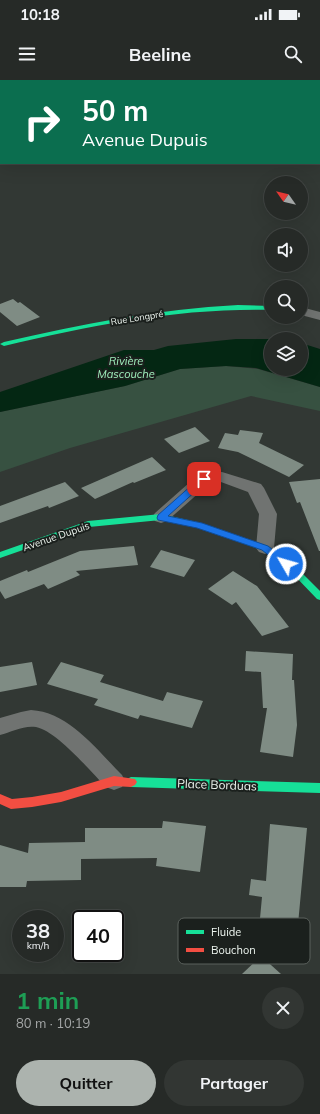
<!DOCTYPE html>
<html lang="fr">
<head>
<meta charset="utf-8">
<style>
	body { margin:0; font-family:Mulish,sans-serif; background:#323633; color:#f1f3f6; height:100vh; display:flex; flex-direction:column; font-size:15px; white-space:nowrap }
	* { box-sizing:border-box; margin:0 }
	p { font-size:13px; color:#a4a7a7 }
	.icon { flex:none; width:22px; height:22px; fill:none; stroke:currentColor; stroke-width:2; stroke-linecap:round; stroke-linejoin:round }
	.map { position:relative; height:894px; overflow:hidden }
	.sheet { display:flex; flex-direction:column; background:#262a27; flex:1 }
	.sheet>* { flex:none }
	.top-card { position:absolute; left:0px; top:0px; width:320px; height:84px; box-shadow:0 4px 16px #0002,0 0 0 1px #424644; background:#0b6e4f; color:#fff; overflow:hidden }
	.needle { width:26px; rotate:304deg }
	.buttons { position:absolute; left:264px; top:96px; display:grid; gap:8px }
	.buttons a { display:grid; place-items:center; width:44px; height:44px; border-radius:50%; background:#262a27; box-shadow:0 4px 16px #0002,0 0 0 1px #424644; font-size:20px }
	.speed { position:absolute; left:12px; top:830px; display:flex; gap:8px; font-size:20px; font-weight:700; text-align:center }
	.speed>* { display:grid; place-content:center; width:52px; height:52px; border-radius:50%; background:#262a27; box-shadow:0 4px 16px #0002,0 0 0 1px #424644; line-height:1 }
	.speed small { font-size:10px; font-weight:400 }
	.speed .limit { border:2px solid #111; border-radius:6px; background:#fff; color:#111 }
	.pin { position:absolute; display:grid; place-items:center; width:34px; height:34px; color:#fff; margin:-17px; border-radius:8px; box-shadow:0 2px 6px #0006 }
	.me { position:absolute; width:44px; margin:-22px; rotate:308deg; stroke-linejoin:round; filter:drop-shadow(0 0 3px #0008) }
	.turn { display:flex; align-items:center; gap:14px; height:84px; padding:0 16px; font-size:18px }
	.turn .icon { width:52px; height:52px; stroke-width:2.5 }
	.turn b { display:block; font-size:28px; line-height:34px }
	.round { display:grid; place-items:center; flex:none; width:42px; height:42px; border-radius:21px; background:#323633 }
	.head { display:flex; align-items:center; justify-content:space-between; height:68px; padding:0 16px }
	h1 { font-size:24px; font-weight:700; line-height:30px; color:#1e9e55 }
	.cta { display:flex; gap:8px; margin-top:auto; padding:8px 16px }
	.cta a { flex:1; height:46px; border-radius:24px; background:#acb3ae; color:#111; font-size:16px; font-weight:700; line-height:46px; text-align:center }
	.cta a+a { background:#323633; color:#f1f3f6 }
	.status { display:flex; justify-content:space-between; align-items:center; height:28px; padding:0 20px; background:#262a27; direction:ltr }
	.status svg { height:11px; fill:currentColor }
	header { display:flex; justify-content:space-between; align-items:center; height:52px; padding:0 16px; background:#262a27; font-size:18px; font-weight:700 }
	.map>svg:first-child { display:block }
	.green { fill:#375141 }
	.water { fill:#042713 }
	.building { fill:#7f8c84 }
	.lines { fill:none; stroke-linecap:round; stroke-linejoin:round }
	.street { fill:#707371; fill-rule:evenodd }
	.fast { fill:#16e098; fill-rule:evenodd }
	.jam { fill:#f24e42; fill-rule:evenodd }
	.route { fill:#1a73e8; stroke:#114b97 }
	.labels { text-anchor:middle; stroke-width:4; stroke-linejoin:round; paint-order:stroke }
	.far-street-label { font-size:9px; fill:#edf5ef; stroke:#1b201d }
	.street-label { font-size:10px; fill:#edf5ef; stroke:#1b201d }
	.water-label { font-size:11px; font-style:italic; fill:#a0efbd; stroke:#1b201d }
	.near-street-label { font-size:12px; fill:#edf5ef; stroke:#1b201d }
	.key { fill:#1b201d; stroke:#5a605c; stroke-width:1 }
	.key-label { font-size:11px; fill:#edf5ef }
</style>
</head>
<body>
<div class="status"><b>10:18</b><svg viewBox="0 0 49 12"><path d="M0 12V9h3v3zM5 12V6h3v6zM10 12V3h3v9zM15 12V0h3v12zM26 1h20v11H26zM47 4h2v5h-2z"/></svg></div>
<header><svg class="icon" aria-label="menu" viewBox="0 0 24 24"><path d="M4 6h16M4 12h16M4 18h16"/></svg>Beeline<svg class="icon" aria-label="search" viewBox="0 0 24 24"><circle cx="10" cy="10" r="6"/><path d="M15 15l6 6"/></svg></header>
<div class="map">
<svg width="320" height="894" viewBox="0 0 320 894">
	<rect width="100%" height="100%" fill="#323834"/>
	<!-- green -->
	<path class="green" d="M226,286l32,3 62,18v24l-69,-15 -181,52 -70,24v-60l125,-26 55,-17z"/>
	<!-- water -->
	<path class="water" d="M236,259h38h-3v30h30v-26l19,6v38l-64,-19 -30,-2 -46,3 -55,17 -125,26v-20l124,-42h30l14,-4z"/>
	<!-- building -->
	<g class="building">
		<path d="M13,219l5,4 2,-1 20,15 -23,9 -17,-14v-8z"/>
		<path d="M195,347l15,14 -31,12 -15,-14z"/>
		<path d="M240,350l23,3 -4,10 45,22 -15,12 -51,-25 -20,-4 7,-15 13,2z"/>
		<path d="M152,377l14,13 -32,13 -1,-1 -38,17 -14,-11z"/>
		<path d="M320,399v72h-1l-19,-49 -3,1 -8,-21z"/>
		<path d="M65,402l14,14 -30,12 -1,-2 -48,17v-17z"/>
		<path d="M134,466l4,19 -62,6 4,4 -32,14 -4,-5 -39,15 -5,-8v-10l27,-11 1,2 52,-21z"/>
		<path d="M161,470l34,10 -11,17 -34,-10z"/>
		<path d="M233,491l24,15 32,41 -27,9 -26,-34 -4,3 -24,-16z"/>
		<path d="M246,571l47,3 -1,26h2l3,45 -4,32 -33,-5 7,-44h-4l-2,-36 -16,-1z"/>
		<path d="M32,582l5,23 -37,7v-25z"/>
		<path d="M61,582l43,13 -4,7 63,19 4,-9 36,9 -11,27 -52,-13 -2,4 -44,-14 4,-6 -51,-15z"/>
		<path d="M163,741l43,5 -6,46 -44,-6 1,-8 -76,1v21l-54,1 -1,6h-26v-42l28,8 1,-10 56,-1v-14h77z"/>
		<path d="M270,744l37,4 -10,107 -38,-6 3,-32 -13,-2 2,-16 15,2z"/>
		<path d="M261,876l20,18h-39z"/>
	</g>
	<g class="lines">
		<!-- street -->
		<g class="street">
			<path d="M301,227l19,5v8l-19,-5z"/>
			<path d="M222,392l39,12 3,4 13,26 -3,34 -3,4 -6,2 -6,-2 -3,-4 3,-34 -11,-22 -27,-10 -12,2 -42,37 -6,2 -6,-2 -3,-4 3,-4 43,-38z"/>
			<path d="M31,630c38,2 66,40 91,65l3,6 -3,6 -8,3 -8,-3c-15,-15 -49,-56 -70,-60 -12,-2 -25,5 -36,8v-17l21,-6z"/>
		</g>
		<!-- fast -->
		<g class="fast">
			<rect x="275" y="0" width="6" height="1"/>
			<path d="M319,23l1,1v4l-1,-1z"/>
			<path d="M238,225l33,1v4c-92,-2 -178,15 -267,36l-4,-2 4,-2c78,-18 154,-33 234,-37z"/>
			<path d="M161,434l40,9 67,23 31,24 21,21v9l-3,-1 -24,-25 -31,-24 -66,-23 -35,-7 -72,7 -89,31v-6l88,-31z"/>
			<path d="M131,697l189,6v10l-189,-6 -4,-2 -2,-3 2,-3z"/>
		</g>
		<!-- jam -->
		<path class="jam" d="M114,696l21,3 2,3 -2,3 -4,2 -17,-1 -53,16 -29,5 -21,2 -11,-5v-10l12,5 20,-2 29,-5z"/>
	</g>
	<!-- route -->
	<path class="route" d="M204,396l3,1 1,2 -1,2 -39,35 34,7 66,23 21,16 2,2 -2,2h-7l-20,-16 -65,-22 -39,-8 -1,-2 1,-3 43,-38z"/>
	<g class="labels">
		<!-- far-street labels -->
		<g class="far-street-label">
			<text transform="translate(137 238) rotate(-9)" y="3">Rue Longpré</text>
		</g>
		<!-- street labels -->
		<g class="street-label">
			<text transform="translate(56 456) rotate(-19)" y="4">Avenue Dupuis</text>
		</g>
		<!-- water labels -->
		<g class="water-label">
			<text x="126" y="285">Rivière<tspan x="126" dy="13">Mascouche</tspan></text>
		</g>
		<!-- near-street labels -->
		<g class="near-street-label">
			<text transform="translate(217 705) rotate(2)" y="4">Place Borduas</text>
		</g>
	</g>
	<!-- legend -->
	<rect x="178" y="838" width="132" height="46" rx="6" class="key"/>
	<rect x="186" y="850" width="18" height="4" fill="#16e098"/>
	<rect x="186" y="868" width="18" height="4" fill="#f24e42"/>
	<g class="key-label">
		<text x="211" y="856">Fluide</text>
		<text x="211" y="874">Bouchon</text>
	</g>
</svg>
<div class="buttons">
<a><svg class="needle" viewBox="-14 -14 28 28"><path d="M0-13l5 13h-10z" fill="#e53935"/><path d="M0 13l5-13h-10z" fill="#a4a7a7"/></svg></a>
<a><svg class="icon" aria-label="sound" viewBox="0 0 24 24"><path d="M4 9h4l5-4v14l-5-4H4zM17 9q2 3 0 6"/></svg></a>
<a><svg class="icon" aria-label="search" viewBox="0 0 24 24"><circle cx="10" cy="10" r="6"/><path d="M15 15l6 6"/></svg></a>
<a><svg class="icon" aria-label="layers" viewBox="0 0 24 24"><path d="M12 4l9 5-9 5-9-5zM3 14l9 5 9-5"/></svg></a>
</div>
<div class="speed"><div>38<small>km/h</small></div><div class="limit">40</div></div>
<div class="pin" style="left:204px;top:399px;background:#d93025"><svg class="icon" aria-label="arrive" viewBox="0 0 24 24"><path d="M6 21V4h12l-3 4 3 4H6"/></svg></div>
<svg class="me" style="left:286px;top:484px" viewBox="-20 -20 40 40"><circle r="17" fill="#1a73e8" stroke="#fff" stroke-width="3"/><path d="M0-11L8 9 0 5-8 9z" fill="#fff"/></svg>
<div class="top-card">
<div class="turn"><svg class="icon" aria-label="right" viewBox="0 0 24 24"><path d="M7 20v-9h11M14 6l5 5-5 5"/></svg><div><b>50 m</b>Avenue Dupuis</div></div>
</div>
</div>
<section class="sheet">
<div class="head"><div><h1>1 min</h1><p>80 m · 10:19</p></div><a class="round"><svg class="icon" aria-label="close" viewBox="0 0 24 24"><path d="M6 6l12 12M18 6L6 18"/></svg></a></div>
<div class="cta"><a>Quitter</a><a>Partager</a></div>
</section>
</body>
</html>
